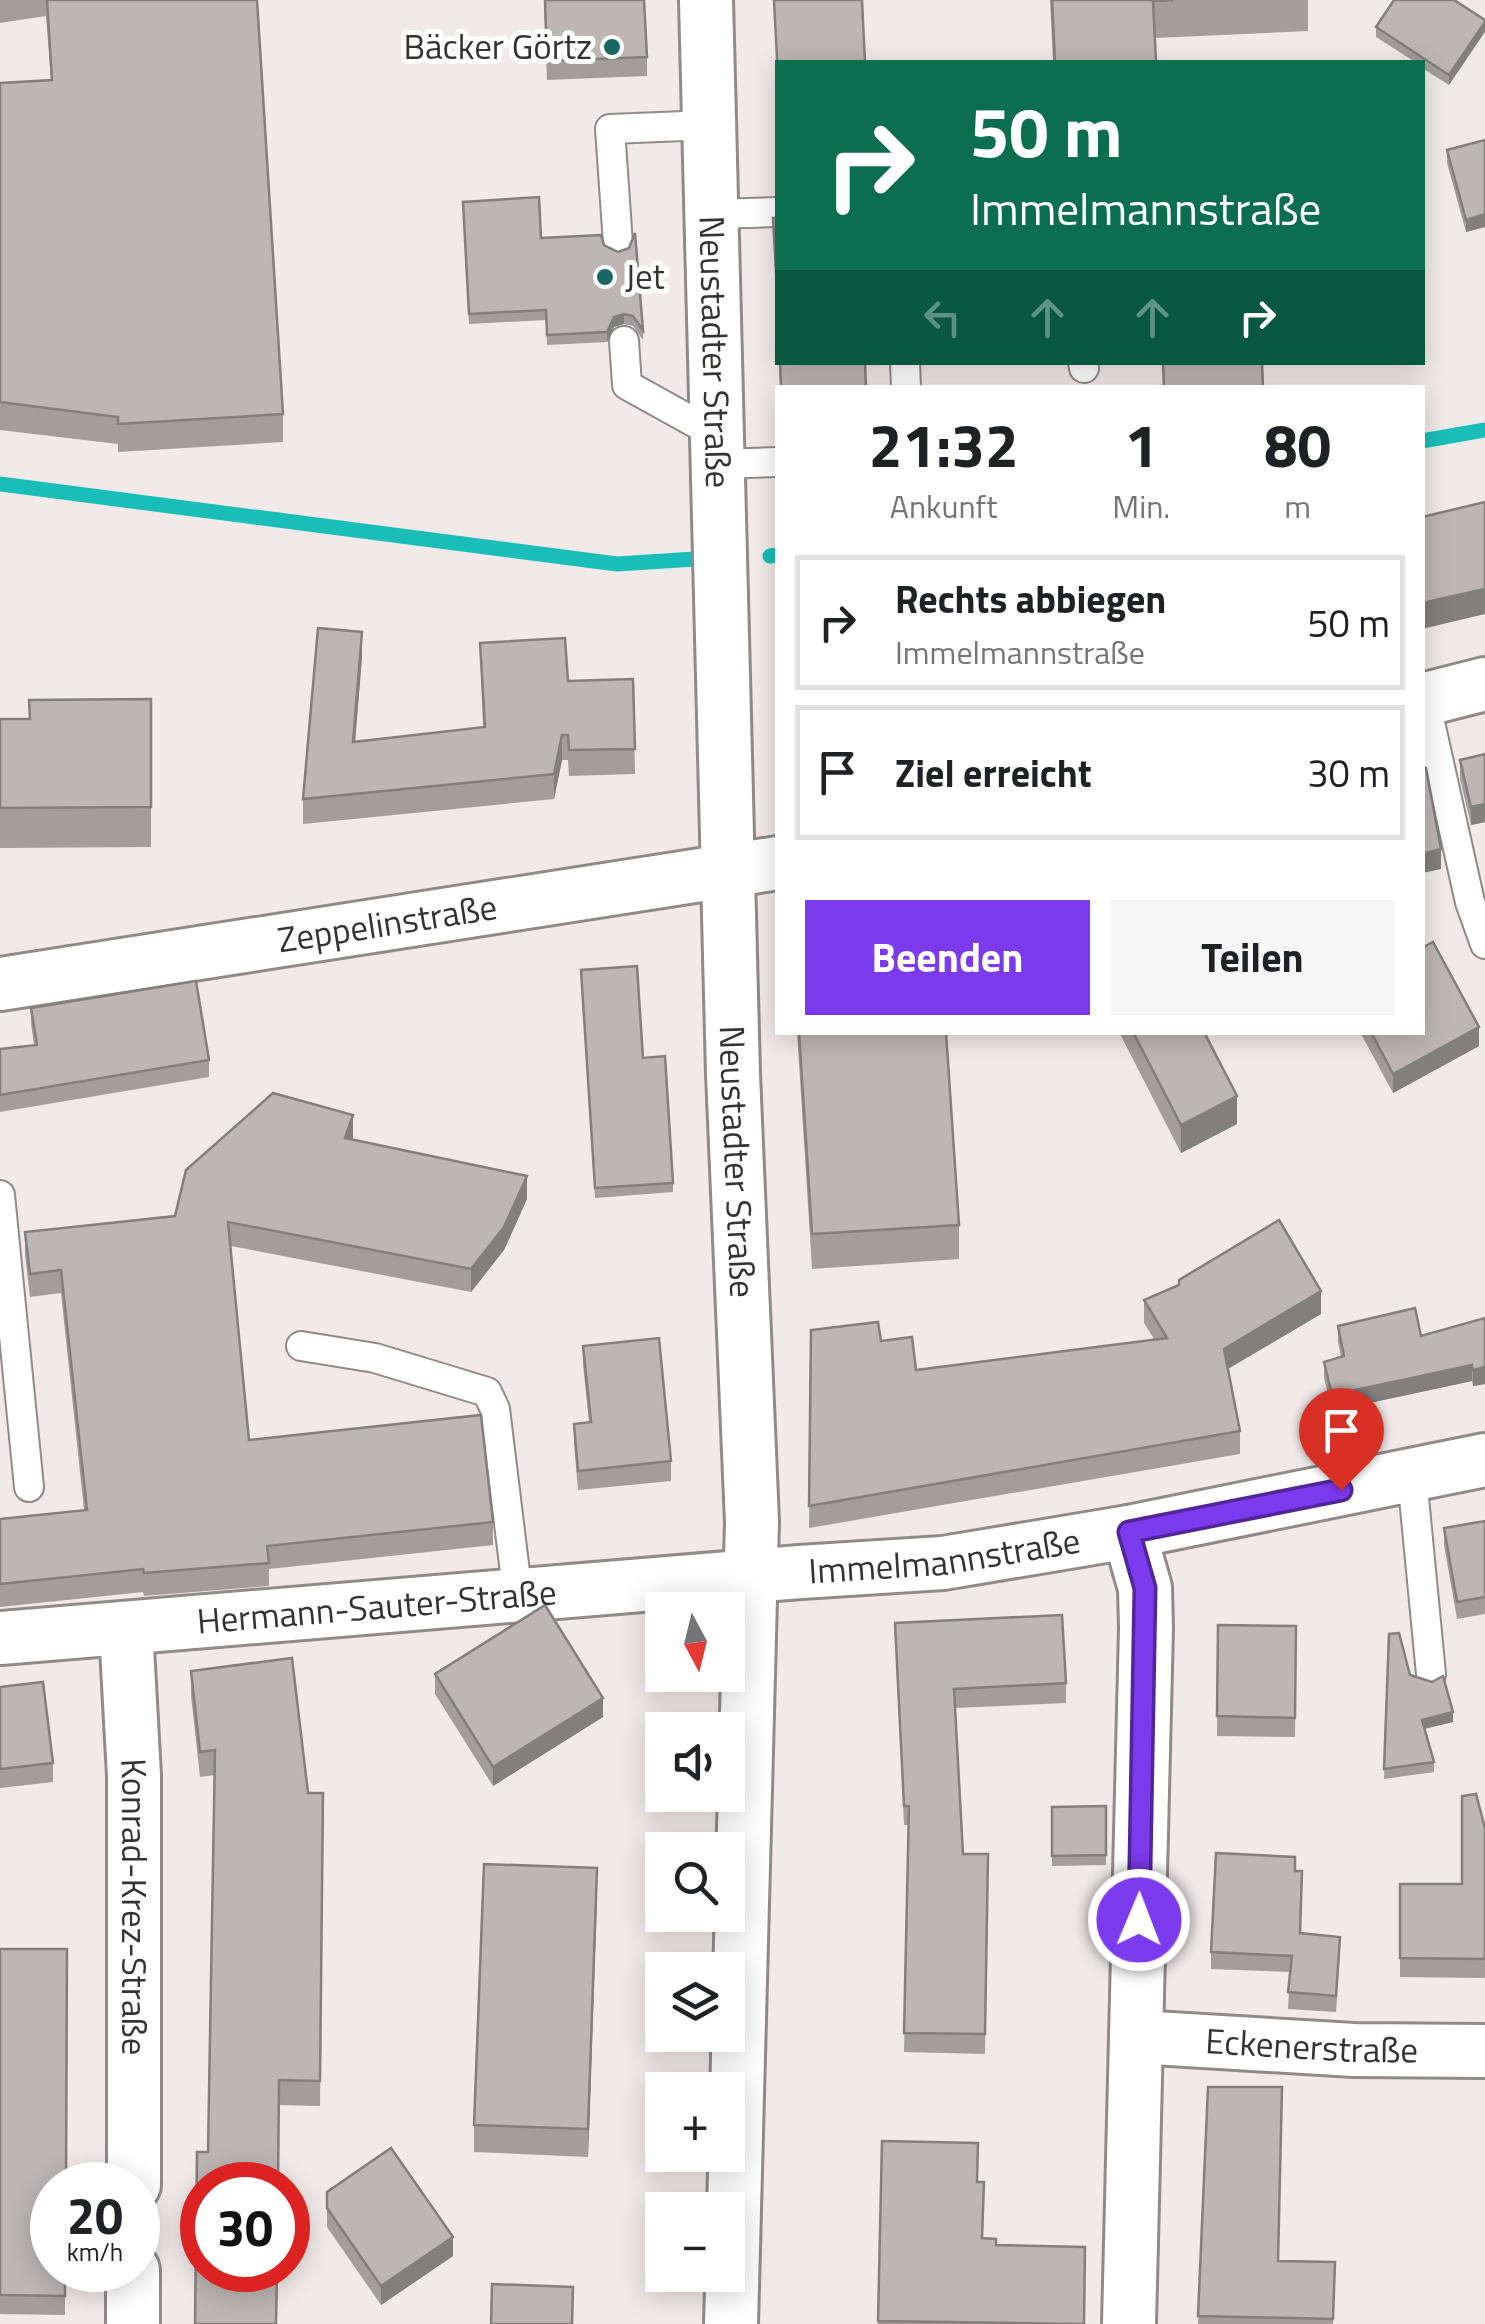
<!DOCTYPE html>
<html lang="de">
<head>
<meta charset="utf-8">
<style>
	body { margin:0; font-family:"Titillium Web",sans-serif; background:#f6f6f6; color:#202124; height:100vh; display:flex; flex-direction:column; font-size:38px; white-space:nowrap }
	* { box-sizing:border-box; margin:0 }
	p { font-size:32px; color:#757577 }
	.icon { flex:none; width:55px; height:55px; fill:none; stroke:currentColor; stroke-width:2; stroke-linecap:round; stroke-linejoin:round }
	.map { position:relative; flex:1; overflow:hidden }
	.panel { position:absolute; left:775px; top:385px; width:650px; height:650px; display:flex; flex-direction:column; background:#fff; border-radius:0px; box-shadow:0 5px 25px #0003 }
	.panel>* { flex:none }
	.hud { position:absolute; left:775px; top:60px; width:650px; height:305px; border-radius:0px; box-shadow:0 5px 25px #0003; background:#0b6e4f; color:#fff; overflow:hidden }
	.needle { width:65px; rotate:173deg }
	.fabs { position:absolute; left:645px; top:1592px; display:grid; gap:20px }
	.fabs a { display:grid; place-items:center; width:100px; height:100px; border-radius:0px; background:#fff; box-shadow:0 5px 25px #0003; font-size:50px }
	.speed { position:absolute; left:30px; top:2162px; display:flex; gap:20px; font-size:50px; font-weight:700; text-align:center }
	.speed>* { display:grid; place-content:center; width:130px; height:130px; border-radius:50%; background:#fff; box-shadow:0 5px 25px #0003; line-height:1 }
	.speed small { font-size:25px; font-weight:400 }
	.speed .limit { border:15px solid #d22; background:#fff; color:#111 }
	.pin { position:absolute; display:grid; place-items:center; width:85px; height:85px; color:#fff; margin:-102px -42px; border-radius:50% 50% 50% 0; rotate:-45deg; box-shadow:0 0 10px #0007 }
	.pin .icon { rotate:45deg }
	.me { position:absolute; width:110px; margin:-55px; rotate:1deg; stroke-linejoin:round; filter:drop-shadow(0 0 8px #0008) }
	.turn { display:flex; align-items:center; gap:35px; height:210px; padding:0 30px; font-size:45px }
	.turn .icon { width:130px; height:130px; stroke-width:2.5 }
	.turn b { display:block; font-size:70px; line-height:85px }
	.lanes { display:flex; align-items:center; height:95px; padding:0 30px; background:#0003; justify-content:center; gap:50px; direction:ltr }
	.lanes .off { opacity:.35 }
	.eta { display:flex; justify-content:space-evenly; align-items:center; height:170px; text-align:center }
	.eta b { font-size:60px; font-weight:700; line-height:70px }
	.primary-button { display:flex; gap:20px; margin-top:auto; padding:20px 30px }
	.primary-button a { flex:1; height:115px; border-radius:0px; background:#7c3aed; color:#fff; font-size:40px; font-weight:700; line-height:115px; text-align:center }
	.primary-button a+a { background:#f6f6f6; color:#202124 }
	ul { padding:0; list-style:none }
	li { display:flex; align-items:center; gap:30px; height:135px; margin:0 20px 15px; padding:0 10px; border:5px solid #e0e0e0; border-radius:0px }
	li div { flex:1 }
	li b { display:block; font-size:38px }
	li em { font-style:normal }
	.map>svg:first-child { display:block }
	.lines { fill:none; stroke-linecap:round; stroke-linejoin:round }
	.stream { stroke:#19beb8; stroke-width:15 }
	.lane-casing { stroke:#908a89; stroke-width:32 }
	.street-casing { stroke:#908a89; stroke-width:58 }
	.lane { stroke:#fff; stroke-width:28 }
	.street { stroke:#fff; stroke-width:52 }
	.wall { fill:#a39d9c }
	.shaded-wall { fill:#847f7f }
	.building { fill:#bdb6b5; stroke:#847f7f; stroke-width:2.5 }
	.route-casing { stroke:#51269a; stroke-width:25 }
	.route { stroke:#7c3aed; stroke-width:18 }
	.poi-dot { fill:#1b6764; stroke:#fff; stroke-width:4 }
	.labels { text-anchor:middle; stroke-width:10; stroke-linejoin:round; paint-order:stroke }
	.poi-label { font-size:35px; fill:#353332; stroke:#fff; text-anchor:end }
	.street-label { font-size:35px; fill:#353332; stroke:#fff }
</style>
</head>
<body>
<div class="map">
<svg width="1485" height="2324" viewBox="0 0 1485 2324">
	<rect width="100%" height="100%" fill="#f1eae9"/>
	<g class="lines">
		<!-- stream -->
		<g class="stream">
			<path d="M1422,441l63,-11"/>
			<path d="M0,484l617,80 94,-6"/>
			<path d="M770,556l8,-1"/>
		</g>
		<!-- lane casing -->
		<g class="lane-casing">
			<g id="lane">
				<path d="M714,214l64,-2"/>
				<path d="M618,244l-8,-115 100,-4"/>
				<path d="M624,341l3,44 92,51"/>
				<path d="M905,362l1,26"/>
				<path d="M1083,362l1,6"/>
				<path d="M722,464l56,-2"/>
				<path d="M1425,700l45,202 15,42"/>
				<path d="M0,1195l29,292"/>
				<path d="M301,1346l74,12 112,34 8,17 23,188"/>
				<path d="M1412,1477l19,197"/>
			</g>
		</g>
		<!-- street casing -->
		<g class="street-casing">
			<g id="street">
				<path id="s1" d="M706,0l27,1074 19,448 -21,802"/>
				<path d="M1422,700l63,-16"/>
				<path id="s2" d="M0,984l778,-121"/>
				<path id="s3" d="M126,1629l8,147v409"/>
				<path id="s4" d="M0,1638l800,-66 143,-9 186,-31 356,-72"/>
				<path id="s5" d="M1137,2037l217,13 131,1"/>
				<path d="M133,2324v-54"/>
				<path d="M1129,2324l17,-696 -1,-40 -16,-56"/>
			</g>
		</g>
		<!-- lane -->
		<use href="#lane" class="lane"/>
		<!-- street -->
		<use href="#street" class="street"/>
	</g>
	<!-- wall -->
	<g class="wall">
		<path d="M0,0h257l26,414v28l-165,10v-8l-118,-14v-347l51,-3 -5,-64 -46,7z"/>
		<path d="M544,0l103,57v19l-100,4z"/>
		<path d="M1050,0h258v31l-153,7 1,24h-103z"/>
		<path d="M1454,0l-5,85 -27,-17v-6h-7l-39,-25v-10z"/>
		<path d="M1485,140v87l-19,5 -19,-69v-13z"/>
		<path d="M463,212l78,26 60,-3 42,95v10l-10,-14 -9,-2 -10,3 -7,15 -60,3 -1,-25 -77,4z"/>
		<path d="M480,643l88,38 65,-2 2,95 -66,2 -1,-16h-6l-8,39 -251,25v-25l59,-142 -7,84 128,-14z"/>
		<path d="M151,699v148l-151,1v-129h30z"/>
		<path d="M1485,754v68l-14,3 -11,-46v-19z"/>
		<path d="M581,979l62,79 30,125v9l-78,6z"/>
		<path d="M31,1008l178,52v17l-209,35v-63l34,-4 -3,-21z"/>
		<path d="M797,1032h149l13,193v34l-147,10z"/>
		<path d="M1119,1032h85l33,92 -56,29z"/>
		<path d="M1360,1032h62l57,14 -86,47z"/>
		<path d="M353,1140l174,59 -23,51 -33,42 -240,-46 18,194 244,82v23l-224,24v17l-125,10 -1,-4 -143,15v-88l84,-9 -23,-217 -31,4 -5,-42v-23l150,-16z"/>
		<path d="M1144,1300l177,14 -93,55 12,62v23l-431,74 2,-198 70,11 35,29 238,-31 -10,-16z"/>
		<path d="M1485,1318v66l-12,2 -1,-5 -140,30 -8,-33v-16l17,-5 -3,-15v-16l83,10z"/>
		<path d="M583,1346l88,115v20l-93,9 -4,-47v-19l15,-2 -6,-57z"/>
		<path d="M1485,1521v93l-28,5 -13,-74v-17z"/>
		<path d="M895,1623l171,60v20l-111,5 8,146h25l-3,200 -81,-2 5,-227h-5z"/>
		<path d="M1218,1625l78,1 -1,111 -78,-1z"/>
		<path d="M1389,1634l21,41 43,47 -28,7 9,33v10l-50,7z"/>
		<path d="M191,1671l117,122h15l-3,313 -41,-1 -71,47 7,-377 -15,2 -9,-81z"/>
		<path d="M435,1674l168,43 -110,69 -58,-92z"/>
		<path d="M0,1687l53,76v19l-53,6z"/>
		<path d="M1106,1806v59l-54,1v-59z"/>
		<path d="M1485,1828v150l-85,-1v-93h62z"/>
		<path d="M1295,1871l6,62 39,20 -4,59 -48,-3 2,-37 -79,-3v-17z"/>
		<path d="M597,1895l-9,262 -114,-5v-27z"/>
		<path d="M0,1949l65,321v45l-65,-1z"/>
		<path d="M1208,2087l70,174 57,1 -2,62h-135z"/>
		<path d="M882,2141l95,41 5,56 14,7 88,79h-206z"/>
		<path d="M327,2192l126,64 -72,49 -54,-78z"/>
	</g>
	<!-- shaded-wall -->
	<g class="shaded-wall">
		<path d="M1485,22v10l-36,53v-10z"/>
		<path d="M1485,214v13l-19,5v-12z"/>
		<path d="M624,314v10l-10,3 -7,15v-10l7,-15z"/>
		<path d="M1485,589v25l-63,15v-26z"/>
		<path d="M362,632v25l-9,110v-25z"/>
		<path d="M562,735v25l-8,39v-25z"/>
		<path d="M1485,804v18l-14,3v-18z"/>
		<path d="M1441,849v20l-19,4v-19z"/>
		<path d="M1479,1027v19l-86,47v-19z"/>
		<path d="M1237,1096v28l-56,29v-28z"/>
		<path d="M353,1115v23l-8,23v-23z"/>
		<path d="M527,1176v23l-23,51 -33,42v-23z"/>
		<path d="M1321,1291v23l-97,57v-22z"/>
		<path d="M1472,1365v16l-140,30v-16z"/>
		<path d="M1485,1367v17l-12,2v-16z"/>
		<path d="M603,1698v19l-110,69v-19z"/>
		<path d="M1453,1712v10l-31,7v-9z"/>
		<path d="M597,1868v27l-9,262v-28z"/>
		<path d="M453,2237v19l-72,49v-19z"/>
	</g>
	<!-- building -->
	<g class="building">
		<path d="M47,0h210l26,414 -165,10v-7l-118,-15v-319l52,-3z"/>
		<path d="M545,0h99l3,57 -100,4z"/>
		<path d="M774,0h88l3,62h-87v16z"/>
		<path d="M1052,0h121l-20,1 3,61h-101z"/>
		<path d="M1394,0h60l31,20v2l-36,53 -73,-48z"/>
		<path d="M1485,140v74l-19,6 -19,-70z"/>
		<path d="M539,197l2,41 60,-3 3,10 14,7 11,-4 6,-15 8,97 -10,-14 -9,-2 -10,3 -7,15 -60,3 -1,-25 -77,4 -6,-112z"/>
		<path d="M773,218h5v89z"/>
		<path d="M780,362h85l1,26h-85z"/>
		<path d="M1163,362h99l1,26h-99z"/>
		<path d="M1485,502v87l-63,14v-86z"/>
		<path d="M318,628l44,4 -9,110 132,-15 -5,-84 85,-5 3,43 65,-2 2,70 -66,1 -1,-15h-6l-8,39 -251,25z"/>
		<path d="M151,699v108l-151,1v-89h30l-1,-19z"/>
		<path d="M1485,754v50l-14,3 -11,-47z"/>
		<path d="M1422,768h4l15,81 -19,5z"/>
		<path d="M1433,942l46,85 -86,47 -22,-42h51v-84z"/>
		<path d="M637,966l6,92 22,-2 8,127 -78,5 -14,-218z"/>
		<path d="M196,981l13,79 -209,35v-46l37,-4 -6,-37z"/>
		<path d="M799,1032h147l13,193 -147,9z"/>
		<path d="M1133,1032h71l33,64 -56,29z"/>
		<path d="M273,1093l80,22 -8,23 182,38 -23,51 -33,42 -243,-47 21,218 232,-25 12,107 -226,24 2,17 -125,10 -1,-4 -143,15v-65l87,-9 -26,-240 -31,4 -5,-42 150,-16 11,-46z"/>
		<path d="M1279,1220l42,71 -97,58 16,82 -431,75 2,-176 67,-8 3,19 31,-4 4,33 251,-32 -23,-38 35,-15v-5z"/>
		<path d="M1415,1308l6,28 64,-18v49l-12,3 -1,-5 -140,30 -8,-33 20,-6 -6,-30z"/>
		<path d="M659,1338l12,123 -93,10 -4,-47 17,-2 -8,-76z"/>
		<path d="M1485,1521v76l-28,5 -13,-74z"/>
		<path d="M545,1605l58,93 -110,69 -58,-93z"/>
		<path d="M1062,1615l4,68 -112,6 9,165h25l-3,180 -81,-1 5,-227h-5l-9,-183z"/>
		<path d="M1218,1625l78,1 -1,92 -78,-2z"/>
		<path d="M1399,1633l11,42 22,7 11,-6 10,36 -31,8 12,42 -50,7 5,-135z"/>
		<path d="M292,1658l16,135h15l-3,288 -41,-1 -1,105h-76v85h75l-1,54h-81l2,-172h11l7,-402 -15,2 -9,-81z"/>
		<path d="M43,1682l10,81 -53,6v-82z"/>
		<path d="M1476,1794l9,34v131l-85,-1v-74h62v-88z"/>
		<path d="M1106,1806v49l-54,1v-49z"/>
		<path d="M1216,1853l79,4v14h7l-2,62 40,4 -4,59 -48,-4 4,-36 -81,-4z"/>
		<path d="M484,1864l113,4 -9,261 -114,-4z"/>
		<path d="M0,1949h67l-1,236h-14v85h13v26l-65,-1z"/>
		<path d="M1208,2087h74l-4,174 57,1 -2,57 -135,-3z"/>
		<path d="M882,2141l96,2 -1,39h7l-2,56 14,1v6l89,2 -1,77 -206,-3z"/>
		<path d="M391,2148l62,89 -72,49 -54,-78v-16z"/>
		<path d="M492,2284l81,3 -1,37h-81z"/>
	</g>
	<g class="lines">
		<!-- route casing -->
		<g class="route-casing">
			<path id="route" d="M1139,1920l6,-332 -16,-56 212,-42"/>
		</g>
		<!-- route -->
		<use href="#route" class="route"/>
	</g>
	<!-- markers -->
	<g class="poi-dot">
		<circle cx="612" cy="47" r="10"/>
		<circle cx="605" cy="277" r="10"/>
	</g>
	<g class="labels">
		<!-- poi labels -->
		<g class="poi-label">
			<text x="592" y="59">Bäcker Görtz</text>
			<text x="625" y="289" text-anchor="start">Jet</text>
		</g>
		<!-- street labels -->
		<g class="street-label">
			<text dy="12" stroke="none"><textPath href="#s1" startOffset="352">Neustadter Straße</textPath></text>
			<text dy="12" stroke="none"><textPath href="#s2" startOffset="392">Zeppelinstraße</textPath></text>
			<text dy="12" stroke="none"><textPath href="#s1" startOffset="1162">Neustadter Straße</textPath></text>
			<text dy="12" stroke="none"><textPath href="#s4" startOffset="948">Immelmannstraße</textPath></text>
			<text dy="12" stroke="none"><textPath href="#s4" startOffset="378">Hermann-Sauter-Straße</textPath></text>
			<text dy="12" stroke="none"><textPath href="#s3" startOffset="278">Konrad-Krez-Straße</textPath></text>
			<text dy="12" stroke="none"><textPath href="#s5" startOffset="175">Eckenerstraße</textPath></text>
		</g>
	</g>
</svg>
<div class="fabs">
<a><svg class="needle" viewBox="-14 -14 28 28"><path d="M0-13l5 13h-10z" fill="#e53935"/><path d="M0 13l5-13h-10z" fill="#757577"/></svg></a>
<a><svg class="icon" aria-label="sound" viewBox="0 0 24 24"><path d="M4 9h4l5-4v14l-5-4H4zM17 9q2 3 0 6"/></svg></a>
<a><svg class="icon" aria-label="search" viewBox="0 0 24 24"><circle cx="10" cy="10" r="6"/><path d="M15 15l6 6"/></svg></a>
<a><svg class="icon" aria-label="layers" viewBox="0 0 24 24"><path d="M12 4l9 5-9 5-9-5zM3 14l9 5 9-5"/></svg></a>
<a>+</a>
<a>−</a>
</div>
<div class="speed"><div>20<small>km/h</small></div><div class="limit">30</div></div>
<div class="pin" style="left:1341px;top:1490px;background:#d93025"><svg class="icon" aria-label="arrive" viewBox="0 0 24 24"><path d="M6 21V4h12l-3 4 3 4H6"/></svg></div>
<svg class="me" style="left:1139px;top:1920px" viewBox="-20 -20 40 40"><circle r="17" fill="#7c3aed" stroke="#fff" stroke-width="3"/><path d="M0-11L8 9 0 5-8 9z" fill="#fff"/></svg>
<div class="hud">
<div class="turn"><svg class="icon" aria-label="right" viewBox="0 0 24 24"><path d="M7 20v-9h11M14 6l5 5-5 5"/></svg><div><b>50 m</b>Immelmannstraße</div></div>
<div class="lanes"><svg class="icon off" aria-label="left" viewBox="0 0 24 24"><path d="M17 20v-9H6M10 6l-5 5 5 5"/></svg><svg class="icon off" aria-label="ahead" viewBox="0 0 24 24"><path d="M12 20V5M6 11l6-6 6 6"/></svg><svg class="icon off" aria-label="ahead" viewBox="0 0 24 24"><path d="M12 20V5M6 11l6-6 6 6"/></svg><svg class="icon" aria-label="right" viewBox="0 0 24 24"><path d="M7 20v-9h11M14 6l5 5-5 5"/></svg></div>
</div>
<section class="panel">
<div class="eta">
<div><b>21:32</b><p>Ankunft</p></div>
<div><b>1</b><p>Min.</p></div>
<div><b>80</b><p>m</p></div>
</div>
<ul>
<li><svg class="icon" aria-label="right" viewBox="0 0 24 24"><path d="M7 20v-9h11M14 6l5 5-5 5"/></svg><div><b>Rechts abbiegen</b><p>Immelmannstraße</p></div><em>50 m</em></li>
<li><svg class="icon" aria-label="arrive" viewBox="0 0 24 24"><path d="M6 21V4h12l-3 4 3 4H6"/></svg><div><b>Ziel erreicht</b></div><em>30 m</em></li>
</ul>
<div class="primary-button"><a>Beenden</a><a>Teilen</a></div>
</section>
</div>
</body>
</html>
